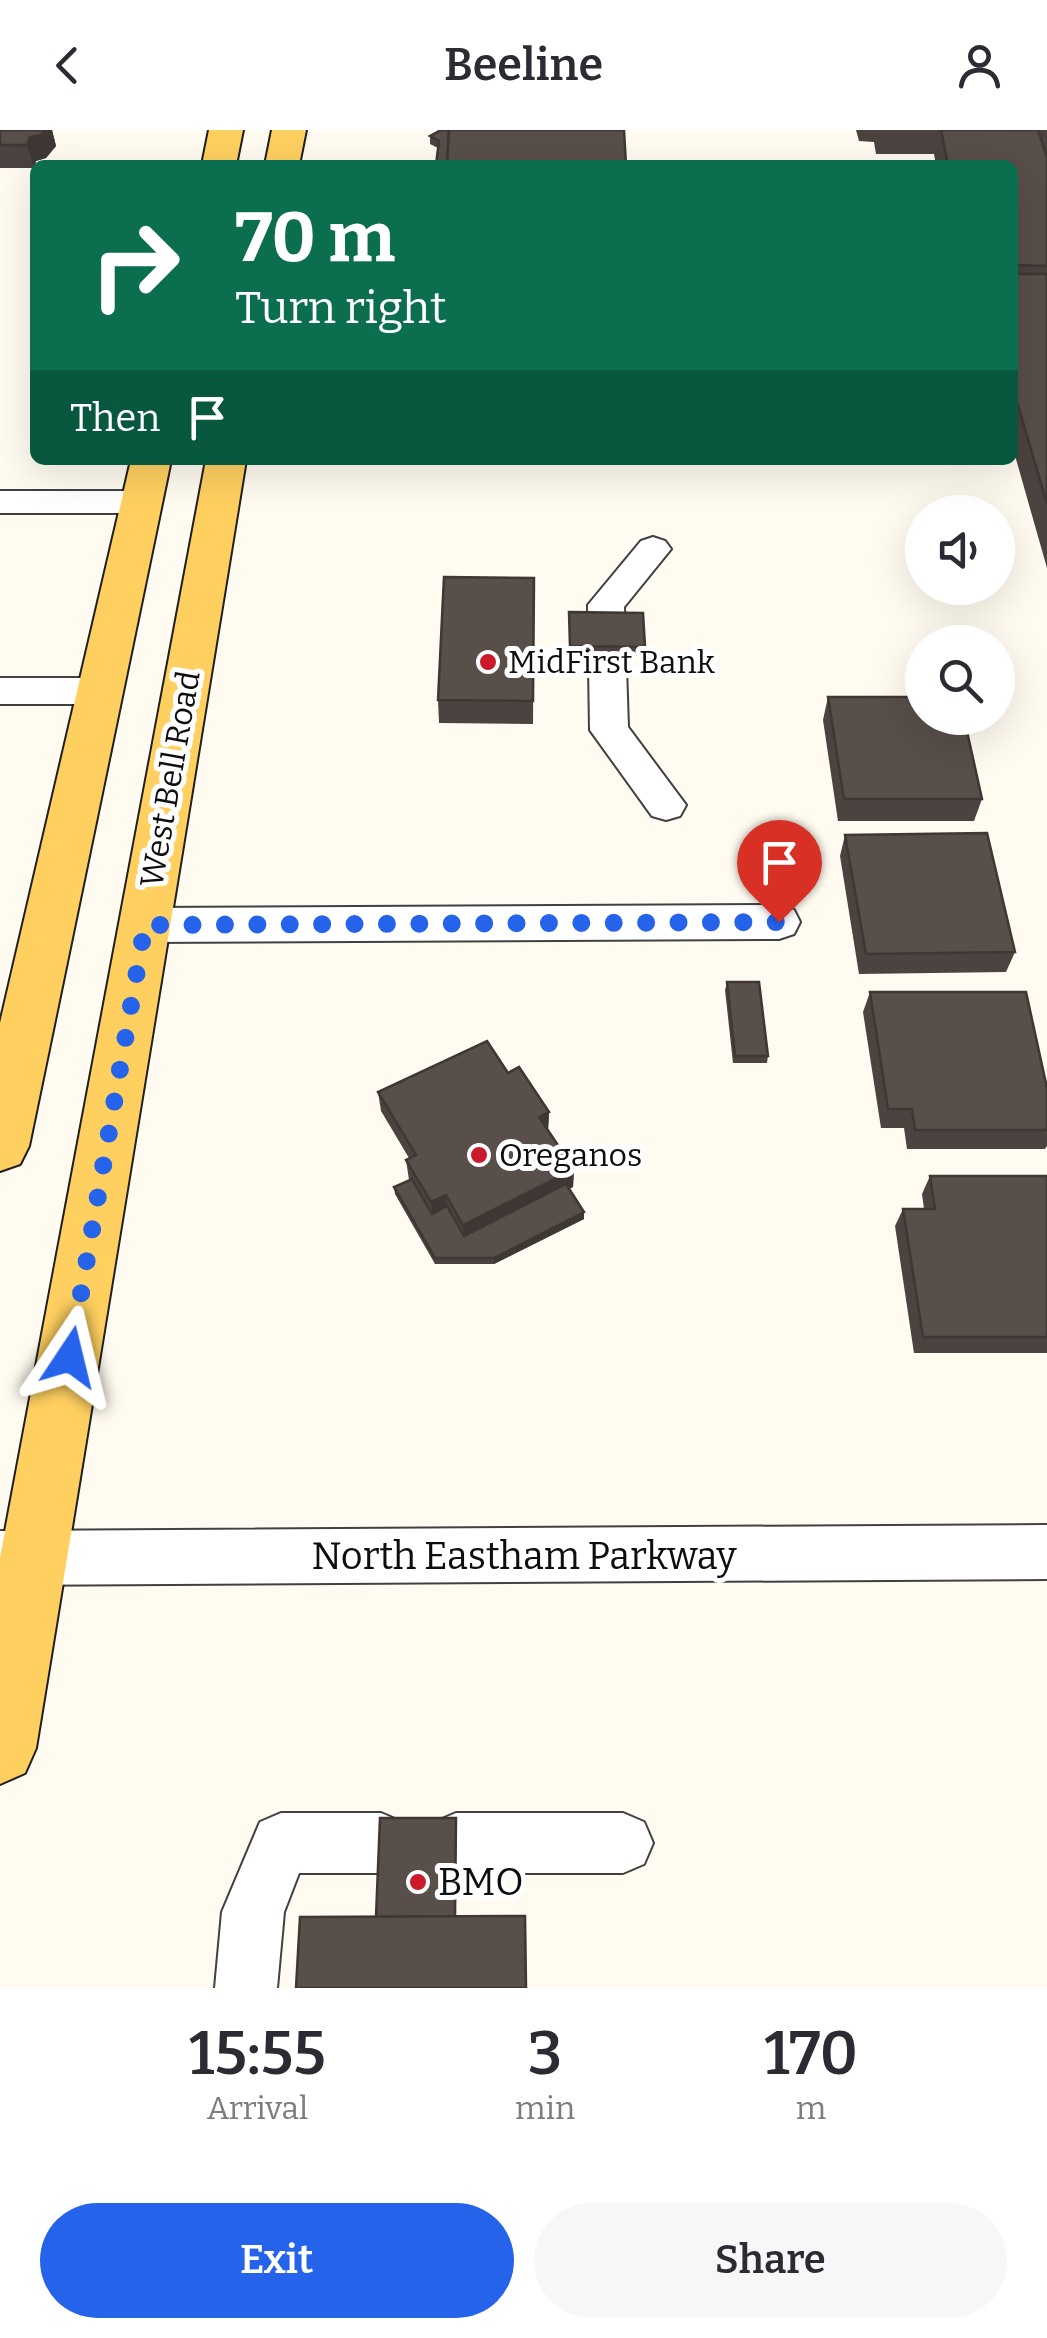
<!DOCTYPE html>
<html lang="en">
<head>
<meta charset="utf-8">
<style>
	body { margin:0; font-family:Bitter,serif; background:#f7f7f7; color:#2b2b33; height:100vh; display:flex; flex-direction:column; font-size:38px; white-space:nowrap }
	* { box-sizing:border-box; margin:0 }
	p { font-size:32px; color:#7c7c81 }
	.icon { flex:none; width:55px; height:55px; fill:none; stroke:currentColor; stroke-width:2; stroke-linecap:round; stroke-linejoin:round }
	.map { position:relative; height:1858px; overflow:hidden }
	.details { display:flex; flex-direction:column; background:#fff; flex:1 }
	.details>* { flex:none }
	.guide { position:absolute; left:30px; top:30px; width:988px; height:305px; border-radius:15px; box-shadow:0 10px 40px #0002; background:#0b6e4f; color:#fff; overflow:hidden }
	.buttons { position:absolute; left:905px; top:365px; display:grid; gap:20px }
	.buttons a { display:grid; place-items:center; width:110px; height:110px; border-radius:50%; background:#fff; box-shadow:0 10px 40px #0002; font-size:50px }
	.pin { position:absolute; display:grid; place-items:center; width:85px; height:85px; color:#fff; margin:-102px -42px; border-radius:50% 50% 50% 0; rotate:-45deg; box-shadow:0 0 10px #0007 }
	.pin .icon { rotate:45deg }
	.me { position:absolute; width:110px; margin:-55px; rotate:10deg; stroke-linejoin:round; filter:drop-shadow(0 0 8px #0008) }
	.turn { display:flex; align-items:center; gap:35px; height:210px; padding:0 40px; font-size:45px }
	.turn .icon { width:130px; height:130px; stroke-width:2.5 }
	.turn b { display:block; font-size:70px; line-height:85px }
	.then { display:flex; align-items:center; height:95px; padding:0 40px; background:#0003; gap:20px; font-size:38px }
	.eta { display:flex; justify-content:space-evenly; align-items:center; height:170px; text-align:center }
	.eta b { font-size:60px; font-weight:600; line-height:70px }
	.action { display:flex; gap:20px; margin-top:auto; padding:20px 40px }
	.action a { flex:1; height:115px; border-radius:60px; background:#2563eb; color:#fff; font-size:40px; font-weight:600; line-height:115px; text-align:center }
	.action a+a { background:#f7f7f7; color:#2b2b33 }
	header { display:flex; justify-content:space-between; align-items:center; height:130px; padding:0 40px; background:#fff; font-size:45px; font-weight:600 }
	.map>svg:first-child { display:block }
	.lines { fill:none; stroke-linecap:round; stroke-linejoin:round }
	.minor-casing { stroke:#414141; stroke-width:4 }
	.major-casing { stroke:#1f1f1f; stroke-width:4 }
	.minor { fill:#fff; fill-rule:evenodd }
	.major { fill:#ffd060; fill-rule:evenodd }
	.wall { fill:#4c4340 }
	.shaded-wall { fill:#3e3734 }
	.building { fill:#584e4a; stroke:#3e3734; stroke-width:2.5 }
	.route { stroke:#2563eb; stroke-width:18; stroke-dasharray:0 32.4 }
	.poi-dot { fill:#cb1a2c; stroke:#fff; stroke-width:4 }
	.labels { text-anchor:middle; stroke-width:10; stroke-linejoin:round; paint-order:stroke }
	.poi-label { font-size:32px; fill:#0e0e0e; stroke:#fff; text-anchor:start }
	.street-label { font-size:32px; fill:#0e0e0e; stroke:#fff }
	.near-street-label { font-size:38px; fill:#0e0e0e; stroke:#fff }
	.near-poi-label { font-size:38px; fill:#0e0e0e; stroke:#fff; text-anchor:start }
</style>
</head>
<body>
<header><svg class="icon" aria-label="back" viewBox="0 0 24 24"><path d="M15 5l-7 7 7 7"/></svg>Beeline<svg class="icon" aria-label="person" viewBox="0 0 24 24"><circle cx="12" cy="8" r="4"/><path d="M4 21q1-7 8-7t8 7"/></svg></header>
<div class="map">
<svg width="1047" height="1858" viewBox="0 0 1047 1858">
	<rect width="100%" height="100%" fill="#fffbf0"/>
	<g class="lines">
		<!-- minor casing -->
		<g class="minor-casing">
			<g id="minor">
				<path d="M0,361h141l12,3 5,8 -5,8 -12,3h-141z"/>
				<path d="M653,407l12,4 6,8 -47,58 4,120 58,78 -6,11 -14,4 -14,-4 -62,-86 -2,-125 53,-64z"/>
				<path d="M0,548h99l13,4 6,9 -6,9 -13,4h-99z"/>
				<path d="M779,775l15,5 6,12 -6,12 -15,5 -634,3 -15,-5 -6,-12 6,-12 15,-5z"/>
				<path d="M1047,1395v54l-1047,6v-54z"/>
				<path d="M281,1683h100l21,9 9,21 -9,21 -21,9h-82l-15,39 -7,76h-62l7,-76 38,-90z"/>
				<path d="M456,1683h167l21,9 9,21 -9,21 -21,9h-167l-21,-9 -9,-21 9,-21z"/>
			</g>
		</g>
		<!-- major casing -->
		<g class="major-casing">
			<g id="major">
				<path d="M209,0h34l-7,35h-34z"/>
				<path d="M272,0h34l-7,35h-34z"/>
				<path d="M131,330h40l-142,686 -9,18 -20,7v-148z"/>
				<path d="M206,330h40l-210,1288 -11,25 -25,11v-226z"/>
			</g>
		</g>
		<!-- minor -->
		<use href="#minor" class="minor"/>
		<!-- major -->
		<use href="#major" class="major"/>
	</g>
	<!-- wall -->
	<g class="wall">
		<path d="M0,0h52l4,16 -10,12 -10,3 -2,7h-34z"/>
		<path d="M441,0l-3,18 -8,-4v-8z"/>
		<path d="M856,0h191v438l-35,-123v-280h-76l-2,-11h-58l-2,-12 -15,-1z"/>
		<path d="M534,448l-1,146 -94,-1 -1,-23z"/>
		<path d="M569,482l76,35 -1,9 -75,-1z"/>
		<path d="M828,567l154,102 -8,22h-136l-15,-101z"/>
		<path d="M845,705l170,117 -9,20 -147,2 -19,-118z"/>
		<path d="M727,852l41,74 -1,7h-34l-8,-73z"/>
		<path d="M870,862l177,96v58l-2,3h-138l-3,-21h-23l-18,-116z"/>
		<path d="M508,943l41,39 -1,19 26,38 -1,18 -4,2 15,30 -90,45h-59l-40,-70 -1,-7 15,-7 -3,-20 3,-2 -28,-47 -3,-19z"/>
		<path d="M930,1046h117v177h-133l-19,-127 8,-17h21l-2,-15z"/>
	</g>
	<!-- shaded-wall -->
	<g class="shaded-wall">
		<path d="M45,0h7l4,16 -10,12 -10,3 -2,7 -7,-23 3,-8z"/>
		<path d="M549,982l-1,19 -9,-14z"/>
		<path d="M574,1039l-1,18 -109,56 -1,-18z"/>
		<path d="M446,1065l1,18 -14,7 -2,-18z"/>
		<path d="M584,1082v7l-90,45v-6z"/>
	</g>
	<!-- building -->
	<g class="building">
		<path d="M0,0h45l-4,5 -11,2 -3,8h-27z"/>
		<path d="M441,0h8l-2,35h-11l3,-24 -9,-5z"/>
		<path d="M449,0h175l2,35h-179z"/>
		<path d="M941,0h97l9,27v109l-35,-1v-100h-64z"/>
		<path d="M1012,144h35v230l-35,-119z"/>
		<path d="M444,447l90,1 -1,123 -95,-1z"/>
		<path d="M569,482l74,1 2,34 -75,-1z"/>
		<path d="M828,567h94v21h42l18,81h-138z"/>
		<path d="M987,703l28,119 -149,2 -21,-119z"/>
		<path d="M727,852h32l9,74h-33z"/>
		<path d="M870,862h156l21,96v42h-132l-3,-21h-24z"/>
		<path d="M487,911l21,32 11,-6 30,45 -10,5 35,52 -111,56 -17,-30 -15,7 -25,-42 10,-5 -38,-63z"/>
		<path d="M930,1046h117v161h-124l-20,-128h32z"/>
		<path d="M412,1049l20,35 15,-8 17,30 102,-52 18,28 -90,46h-59l-41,-71z"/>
		<path d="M380,1688h76l-1,99h-79z"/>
		<path d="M525,1786l1,72h-230l4,-71z"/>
	</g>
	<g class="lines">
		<!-- route -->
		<path class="route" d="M70,1227l75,-432 634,-3"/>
	</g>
	<!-- markers -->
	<g class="poi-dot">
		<circle cx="488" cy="532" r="10"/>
		<circle cx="479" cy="1025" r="10"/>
		<circle cx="418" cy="1752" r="10"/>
	</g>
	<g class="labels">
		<!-- poi labels -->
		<g class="poi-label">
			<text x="508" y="543">MidFirst Bank</text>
			<text x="499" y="1036">Oreganos</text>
		</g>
		<!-- street labels -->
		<g class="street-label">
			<text transform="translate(170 649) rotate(-80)" y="11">West Bell Road</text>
		</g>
		<!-- near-street labels -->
		<g class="near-street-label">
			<text x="524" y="1439">North Eastham Parkway</text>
		</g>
		<!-- near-poi labels -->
		<g class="near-poi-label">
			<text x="438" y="1765">BMO</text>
		</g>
	</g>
</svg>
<div class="buttons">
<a><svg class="icon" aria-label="sound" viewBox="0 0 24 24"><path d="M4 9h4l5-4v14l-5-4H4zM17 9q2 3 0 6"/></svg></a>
<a><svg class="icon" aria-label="search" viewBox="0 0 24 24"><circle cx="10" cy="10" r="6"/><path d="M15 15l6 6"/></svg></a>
</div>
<div class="pin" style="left:779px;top:792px;background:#d93025"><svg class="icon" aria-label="arrive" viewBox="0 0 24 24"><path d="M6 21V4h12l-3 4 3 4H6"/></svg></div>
<svg class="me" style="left:70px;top:1227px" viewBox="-20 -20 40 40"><path d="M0-17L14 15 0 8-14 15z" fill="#2563eb" stroke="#fff" stroke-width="4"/></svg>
<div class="guide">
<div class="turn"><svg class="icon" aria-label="right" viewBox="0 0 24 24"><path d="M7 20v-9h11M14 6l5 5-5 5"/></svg><div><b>70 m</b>Turn right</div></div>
<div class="then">Then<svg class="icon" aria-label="arrive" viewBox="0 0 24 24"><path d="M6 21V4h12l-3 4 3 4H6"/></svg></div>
</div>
</div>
<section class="details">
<div class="eta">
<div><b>15:55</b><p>Arrival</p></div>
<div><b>3</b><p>min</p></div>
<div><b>170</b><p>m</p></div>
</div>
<div class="action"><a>Exit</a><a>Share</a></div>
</section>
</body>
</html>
